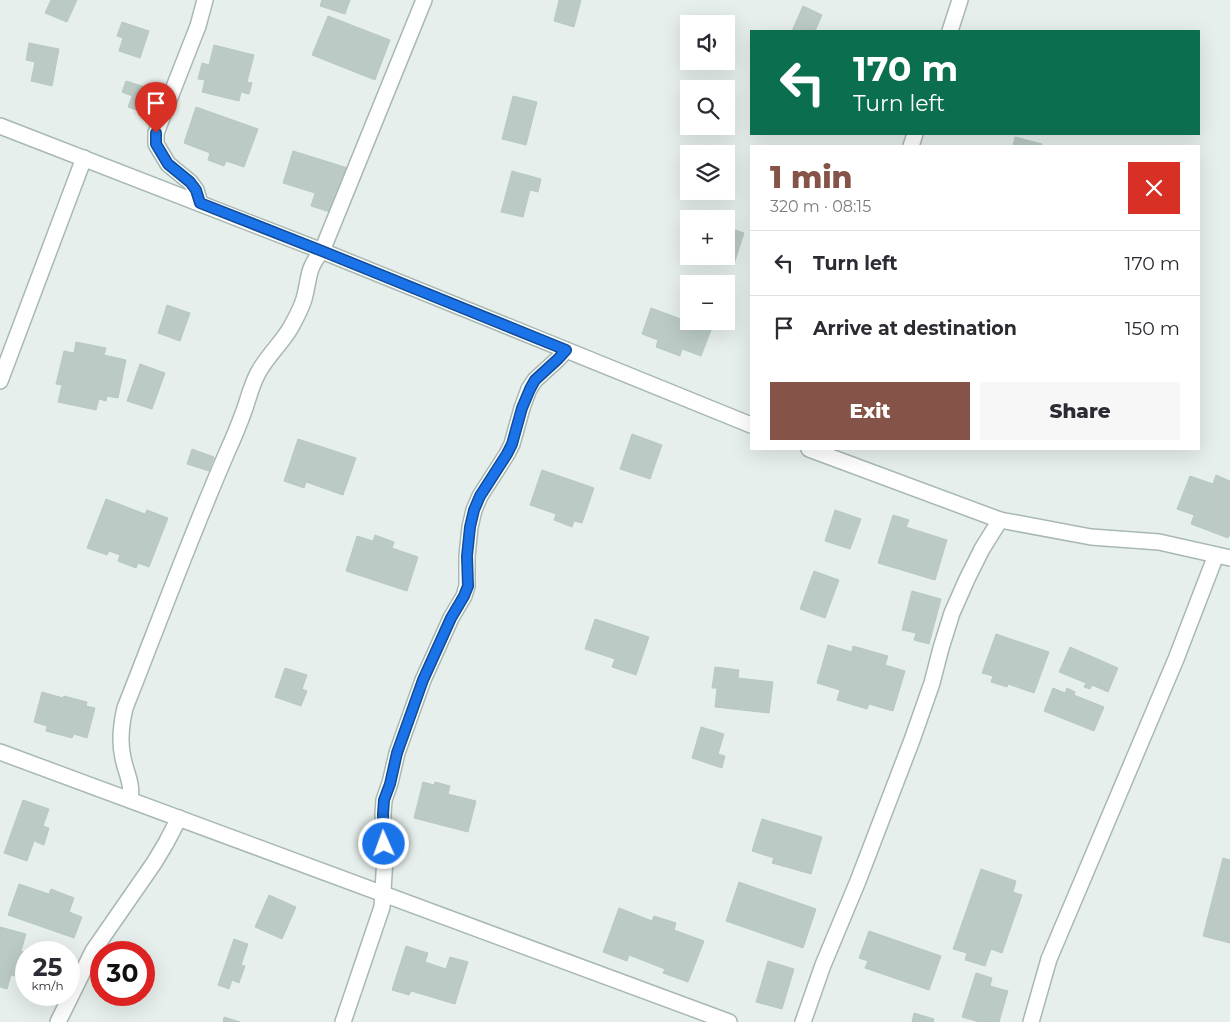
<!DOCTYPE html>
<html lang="en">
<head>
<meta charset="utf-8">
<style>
	body { margin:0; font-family:Montserrat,sans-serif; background:#f7f7f7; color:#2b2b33; height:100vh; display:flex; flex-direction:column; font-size:19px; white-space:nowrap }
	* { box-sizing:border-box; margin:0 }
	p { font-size:16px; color:#7c7c81 }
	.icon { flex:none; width:28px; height:28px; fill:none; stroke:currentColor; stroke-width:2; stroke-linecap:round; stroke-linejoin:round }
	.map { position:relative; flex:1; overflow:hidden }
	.sheet { position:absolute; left:750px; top:145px; width:450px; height:305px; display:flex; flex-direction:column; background:#fff; border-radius:0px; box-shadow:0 5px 20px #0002 }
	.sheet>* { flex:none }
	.banner { position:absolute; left:750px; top:30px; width:450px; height:105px; border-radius:0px; box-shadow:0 5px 20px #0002; background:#0b6e4f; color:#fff; overflow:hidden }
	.controls { position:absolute; left:680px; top:15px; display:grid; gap:10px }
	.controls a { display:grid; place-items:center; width:55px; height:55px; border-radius:0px; background:#fff; box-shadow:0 5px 20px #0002; font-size:25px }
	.speed { position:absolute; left:15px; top:941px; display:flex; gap:10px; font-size:25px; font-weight:700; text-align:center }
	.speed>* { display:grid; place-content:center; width:65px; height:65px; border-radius:50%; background:#fff; box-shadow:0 5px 20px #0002; line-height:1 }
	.speed small { font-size:12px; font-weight:400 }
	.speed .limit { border:8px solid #d22; background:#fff; color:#111 }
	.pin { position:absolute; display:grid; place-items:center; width:42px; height:42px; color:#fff; margin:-51px -21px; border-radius:50% 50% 50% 0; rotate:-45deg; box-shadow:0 0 5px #0007 }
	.pin .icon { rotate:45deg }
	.me { position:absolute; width:55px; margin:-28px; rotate:358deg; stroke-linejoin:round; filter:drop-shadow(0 0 4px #0008) }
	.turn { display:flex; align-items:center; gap:18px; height:105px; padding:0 20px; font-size:22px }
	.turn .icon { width:65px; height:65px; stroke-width:2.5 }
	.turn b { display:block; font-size:35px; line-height:42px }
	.round { display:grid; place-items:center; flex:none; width:52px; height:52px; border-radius:0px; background:#f7f7f7 }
	.summary { display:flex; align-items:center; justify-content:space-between; height:85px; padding:0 20px }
	h1 { font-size:30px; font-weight:800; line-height:38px; color:#855347 }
	.primary-button { display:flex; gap:10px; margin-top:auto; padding:10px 20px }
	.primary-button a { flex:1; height:58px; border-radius:0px; background:#855347; color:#fff; font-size:20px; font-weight:800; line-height:58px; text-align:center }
	.primary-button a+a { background:#f7f7f7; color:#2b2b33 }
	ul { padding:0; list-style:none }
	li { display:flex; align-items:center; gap:15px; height:65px; padding:0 20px; border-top:1px solid #e1e1e2 }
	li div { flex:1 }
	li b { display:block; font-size:19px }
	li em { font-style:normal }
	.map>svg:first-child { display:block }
	.building { fill:#bbcac4; stroke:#b8c9c2 }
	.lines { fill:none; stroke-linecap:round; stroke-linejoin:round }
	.street-casing { stroke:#a8b8b2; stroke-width:18 }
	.street { stroke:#fff; stroke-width:15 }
	.route-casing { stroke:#114b97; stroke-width:12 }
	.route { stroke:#1a73e8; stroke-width:9 }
</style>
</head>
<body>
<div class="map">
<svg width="1230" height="1022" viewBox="0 0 1230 1022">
	<rect width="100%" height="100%" fill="#e6efeb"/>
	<!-- building -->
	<g class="building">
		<path d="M51,0h26l-10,22 -22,-9z"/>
		<path d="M322,0h28l-5,14 -25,-8z"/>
		<path d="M559,0h22l-7,27 -20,-6z"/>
		<path d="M803,6l19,9 -7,16h-23z"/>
		<path d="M328,16l62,24 -15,40 -63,-25z"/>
		<path d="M122,22l27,9 -9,27 -21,-7 4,-13 -6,-2z"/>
		<path d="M29,43l30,6 -7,37 -21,-5 4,-19 -9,-2z"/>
		<path d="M214,45l40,10 -7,27 5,1 -3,11 -8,-2 -2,9 -37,-9 3,-12 -7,-1 4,-16 7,2z"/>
		<path d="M126,81l22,7 -9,23 -11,-4 4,-11 -10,-4z"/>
		<path d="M513,96l24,6 -11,43 -24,-6z"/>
		<path d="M196,107l62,22 -14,38 -18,-6 -2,5 -16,-6 2,-7 -26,-10z"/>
		<path d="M1015,137l27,7 -1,2h-28z"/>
		<path d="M293,151l55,17 -15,45 -22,-7 4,-13 -32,-10z"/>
		<path d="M512,171l29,8 -3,13 -8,-2 -7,27 -22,-5z"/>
		<path d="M689,225v27l-8,-2z"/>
		<path d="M726,227l18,6 -9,28 -14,-5h5z"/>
		<path d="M167,305l23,8 -10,28 -22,-8z"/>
		<path d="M651,308l60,22 -10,26 -19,-7 -2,7 -24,-9 2,-7 -16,-6z"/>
		<path d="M76,342l30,6 -2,7 22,5 -8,38 -11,-2 -1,5 -7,-2 -3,11 -38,-8 4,-17 -6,-1 8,-33 10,2z"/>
		<path d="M140,364l25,9 -13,36 -25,-8z"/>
		<path d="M632,434l30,11 -12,34 -30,-10z"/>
		<path d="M298,439l58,19 -13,37 -37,-13 -2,6 -20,-7z"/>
		<path d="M192,449l22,8 -5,14 -22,-7z"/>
		<path d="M542,470l52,18 -12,35 -8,-2 -2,6 -18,-7 2,-6 -26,-9z"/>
		<path d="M1216,475l14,6v53l-2,4 -37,-14 3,-9 -17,-6 13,-33 23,8z"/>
		<path d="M106,499l39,15 2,-4 21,8 -19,49 -11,-4 -2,5 -18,-7 2,-6 -11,-4 -2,4 -20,-7z"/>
		<path d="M835,510l26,9 -11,30 -25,-8z"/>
		<path d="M893,515l16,5 -3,7 41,13 -12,40 -57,-17z"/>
		<path d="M375,535l19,7 -2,6 26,9 -11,34 -61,-20 11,-35 16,5z"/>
		<path d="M814,571l25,9 -14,38 -25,-9z"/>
		<path d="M912,591l29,8 -12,45 -15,-4 2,-7 -14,-3z"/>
		<path d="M595,619l54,18 -13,38 -24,-8 3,-8 -30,-10z"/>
		<path d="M996,634l53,18 -15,41 -26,-9 -1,3 -16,-5 2,-6 -11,-3z"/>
		<path d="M828,645l24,7 1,-6 35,10 -3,9 20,6 -12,40 -24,-7 -2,5 -30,-9 3,-10 -23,-7z"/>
		<path d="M1070,647l48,21 -10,24 -16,-7 -2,4 -6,-2 2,-4 -27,-11z"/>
		<path d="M715,667l24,3 -1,8 35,4 -4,31 -54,-6 2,-19h-5z"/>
		<path d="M285,668l22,7 -5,14 5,2 -6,15 -26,-9z"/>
		<path d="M1053,688l12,5 2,-5 8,4 -1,3 30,12 -10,24 -50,-20z"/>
		<path d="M42,692l21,6 1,-2 23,6 -1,4 9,2 -8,30 -13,-4 -2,4 -26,-7 1,-5 -13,-4z"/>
		<path d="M701,727l23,7 -6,20 7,2 -3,12 -30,-10z"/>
		<path d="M423,782l11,3 1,-3 15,4 -2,8 28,7 -8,31 -54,-14z"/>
		<path d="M23,800l26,9 -6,17 6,2 -5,17 -10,-4 -7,20 -23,-8z"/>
		<path d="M762,819l60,18 -11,37 -39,-11 2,-5 -22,-7z"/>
		<path d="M1223,858l7,2v83l-27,-7z"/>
		<path d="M981,869l35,12 -3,11 9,3 -20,58 -11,-4 -6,17 -20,-6 2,-7 -14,-4z"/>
		<path d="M739,882l77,27 -13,39 -77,-27z"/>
		<path d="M19,884l30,10 2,-5 23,9 -5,14 13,5 -8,21 -66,-23z"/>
		<path d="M269,895l27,12 -14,32 -27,-12z"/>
		<path d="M619,908l33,13 2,-5 22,7 -2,7 30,11 -16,41 -25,-9 2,-4 -36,-14 -2,6 -24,-9z"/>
		<path d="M0,927l26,7 -5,17 5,2v3l-6,21 -9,-2 -4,14 -7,-2z"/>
		<path d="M869,931l72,25 -12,34 -64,-22 3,-7 -9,-3z"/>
		<path d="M234,939l14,5 -7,21 4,1 -6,17 -7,-3 -3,9 -11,-4z"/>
		<path d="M406,946l22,7 -3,9 21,7 4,-12 18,5 -13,42 -44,-13 -2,4 -17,-5z"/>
		<path d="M768,961l26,8 -12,40 -26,-7z"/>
		<path d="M976,973l16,5 -2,8 18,5 -9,31h-20l-17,-5z"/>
		<path d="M914,1013l20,6 -1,3h-21z"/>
		<path d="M224,1017l16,5h-17z"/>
	</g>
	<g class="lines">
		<!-- street casing -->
		<g class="street-casing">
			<g id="street">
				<path d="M950,31l10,-31"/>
				<path d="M0,126l322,125 429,174"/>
				<path d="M911,146l4,-12"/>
				<path d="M200,203l-4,-13 -6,-8 -22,-18 -12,-20v-11l42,-107 7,-26"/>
				<path d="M0,381l84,-223"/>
				<path d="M809,449l191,71 91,17 68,5 71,16"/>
				<path d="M0,752l729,270"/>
				<path d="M130,800c3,-16 -4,-27 -7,-42 -4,-17 -2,-33 2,-50 34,-86 66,-173 103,-258 6,-13 12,-28 17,-42 4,-12 7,-24 13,-35 9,-17 24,-30 33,-46 5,-9 10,-18 13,-28 6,-21 2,-29 18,-48l102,-251"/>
				<path d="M58,1022l35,-71 61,-88 12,-20 13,-25"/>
				<path d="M343,1022l39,-115 3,-50 -2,-43 1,-14 6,-17 7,-30 26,-73 28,-62 13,-22 3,-10v-30l3,-29 4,-17 6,-14 27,-42 5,-10 10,-36 7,-19 6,-9 23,-21 8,-9"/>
				<path d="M803,1022l20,-57 35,-84 54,-141 20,-57 9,-35 11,-35 15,-34 15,-30 18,-29"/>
				<path d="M1031,1022l18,-63 127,-300 40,-104"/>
			</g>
		</g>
		<!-- street -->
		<use href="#street" class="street"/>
	</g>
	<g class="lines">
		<!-- route casing -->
		<g class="route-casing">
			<path id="route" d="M156,133v11l12,20 22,18 6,8 4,13 122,48 244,99 -8,9 -23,21 -5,9 -8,19 -10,36 -5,10 -27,42 -6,14 -4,17 -3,29 1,30 -4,10 -13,22 -28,62 -26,73 -7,31 -6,16 -1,14 1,30"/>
		</g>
		<!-- route -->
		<use href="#route" class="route"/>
	</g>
</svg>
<div class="controls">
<a><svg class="icon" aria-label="sound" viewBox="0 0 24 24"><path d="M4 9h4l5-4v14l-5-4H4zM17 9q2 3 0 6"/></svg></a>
<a><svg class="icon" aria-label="search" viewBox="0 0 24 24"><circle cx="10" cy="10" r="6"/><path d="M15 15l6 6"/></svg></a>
<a><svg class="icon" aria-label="layers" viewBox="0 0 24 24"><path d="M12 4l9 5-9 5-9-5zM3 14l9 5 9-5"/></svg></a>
<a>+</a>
<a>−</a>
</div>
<div class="speed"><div>25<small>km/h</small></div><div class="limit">30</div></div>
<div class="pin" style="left:156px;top:133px;background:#d93025"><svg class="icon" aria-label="arrive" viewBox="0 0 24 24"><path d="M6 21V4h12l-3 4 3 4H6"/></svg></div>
<svg class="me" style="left:384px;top:844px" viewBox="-20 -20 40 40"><circle r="17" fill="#1a73e8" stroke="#fff" stroke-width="3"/><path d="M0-11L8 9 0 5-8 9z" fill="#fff"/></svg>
<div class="banner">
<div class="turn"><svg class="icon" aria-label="left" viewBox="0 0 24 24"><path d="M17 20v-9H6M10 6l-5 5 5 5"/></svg><div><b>170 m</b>Turn left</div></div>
</div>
<section class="sheet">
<div class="summary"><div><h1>1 min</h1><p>320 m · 08:15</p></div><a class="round" style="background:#d93025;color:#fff"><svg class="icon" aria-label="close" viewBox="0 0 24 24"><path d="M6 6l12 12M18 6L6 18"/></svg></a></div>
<ul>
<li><svg class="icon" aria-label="left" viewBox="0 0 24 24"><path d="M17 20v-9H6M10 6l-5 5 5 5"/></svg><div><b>Turn left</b></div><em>170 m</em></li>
<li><svg class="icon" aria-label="arrive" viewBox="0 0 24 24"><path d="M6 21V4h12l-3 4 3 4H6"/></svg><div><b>Arrive at destination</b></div><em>150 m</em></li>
</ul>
<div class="primary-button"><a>Exit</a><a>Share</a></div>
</section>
</div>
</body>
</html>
